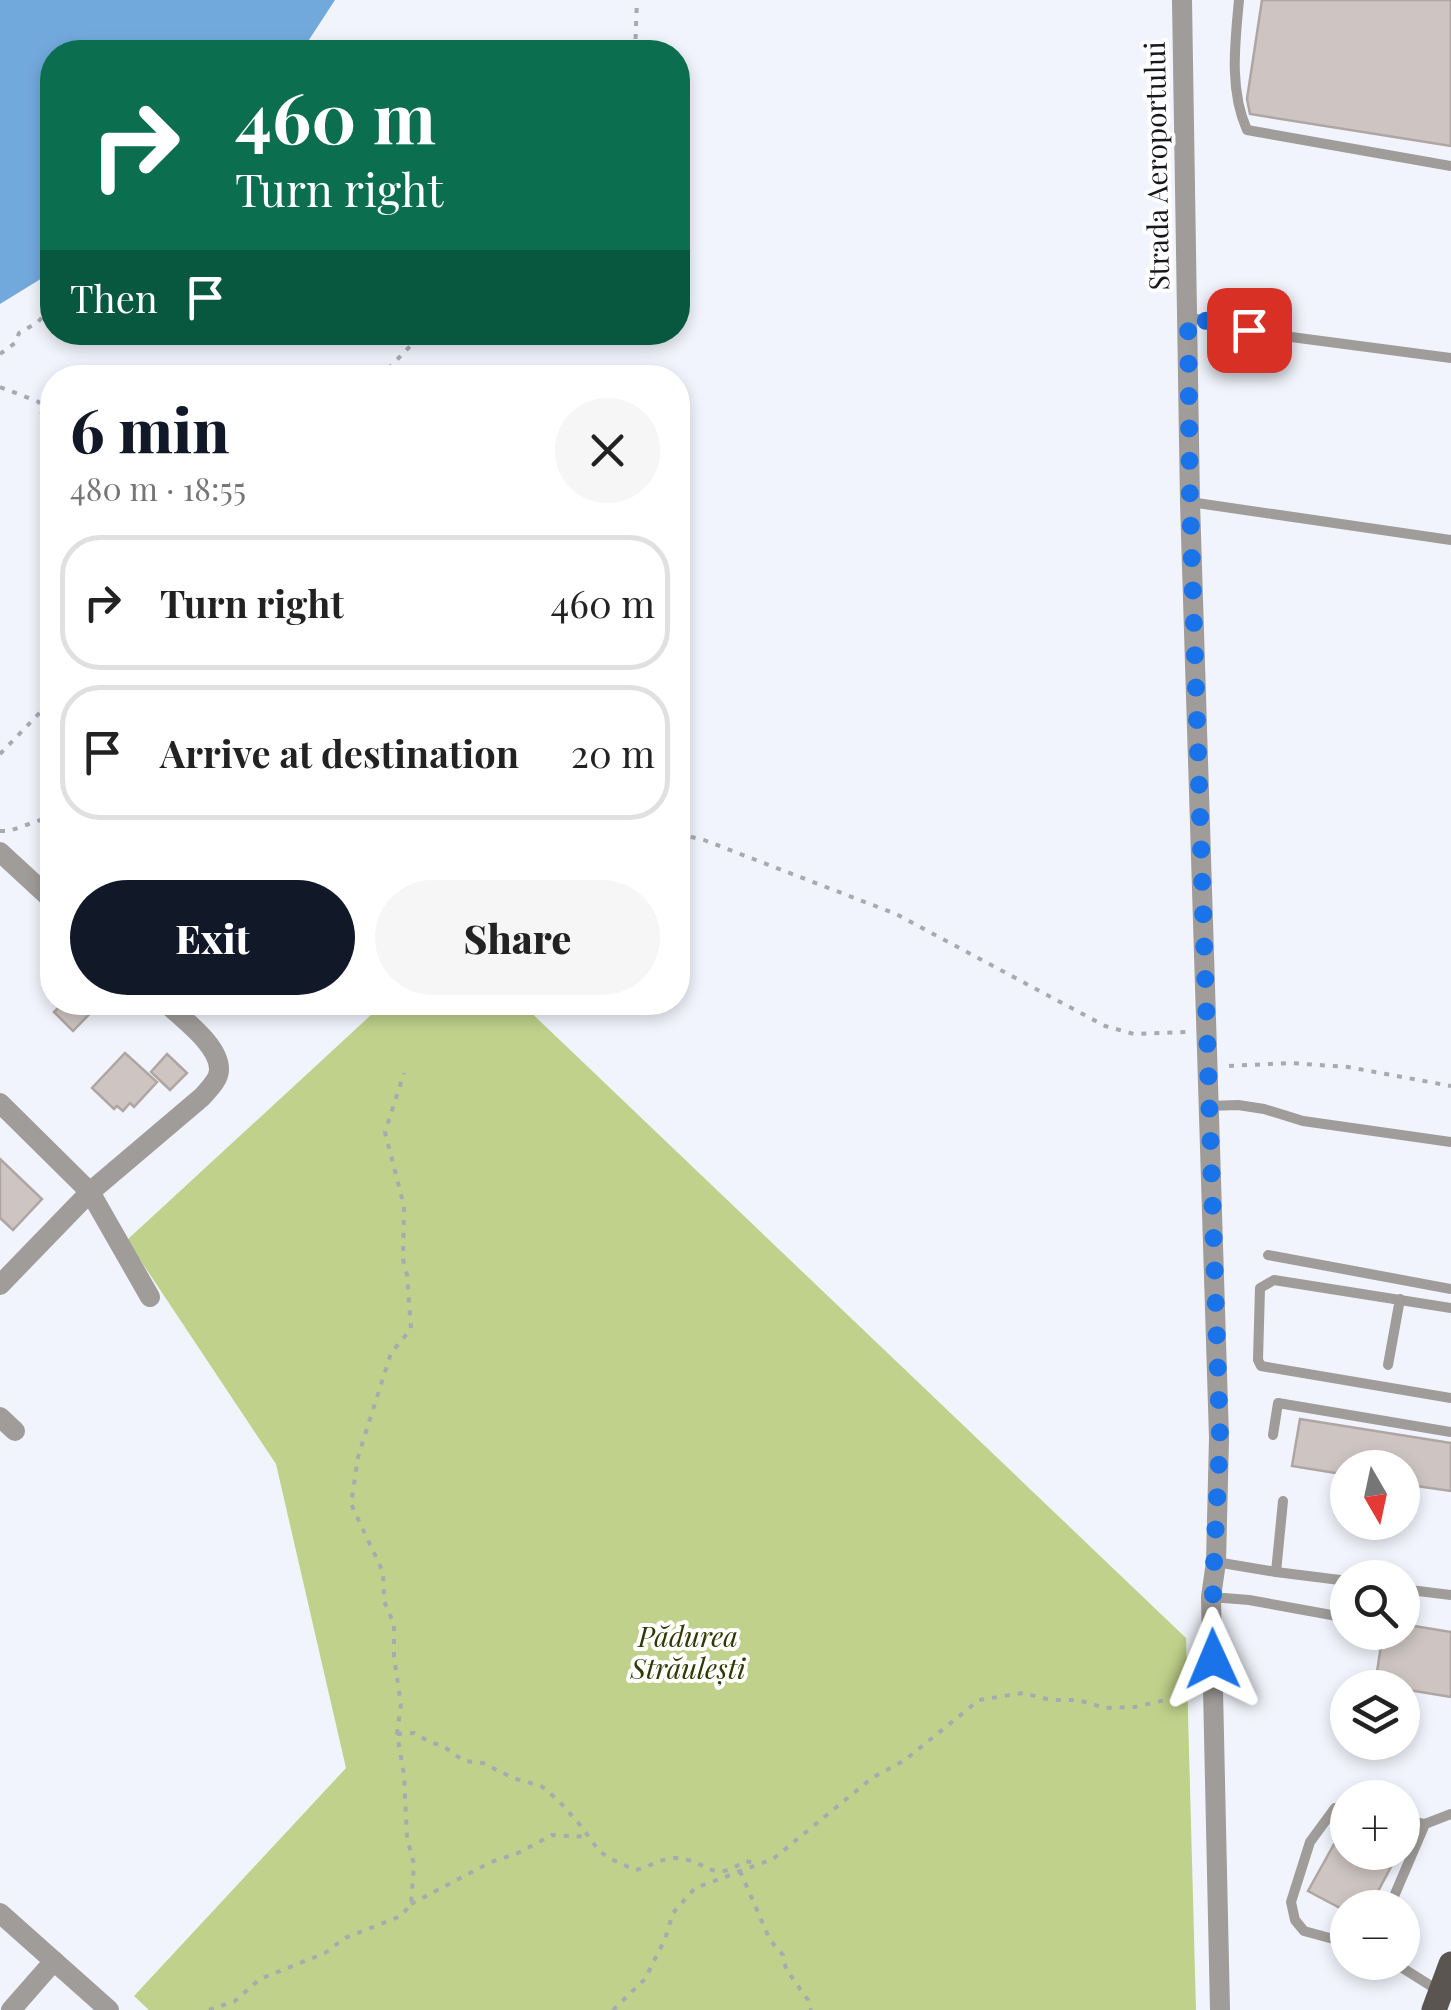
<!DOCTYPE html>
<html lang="en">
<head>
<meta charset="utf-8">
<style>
	body { margin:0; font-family:"Playfair Display",serif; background:#f6f6f6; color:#222; height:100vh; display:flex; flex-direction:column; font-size:38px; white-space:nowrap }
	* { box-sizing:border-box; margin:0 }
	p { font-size:32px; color:#767676 }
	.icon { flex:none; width:55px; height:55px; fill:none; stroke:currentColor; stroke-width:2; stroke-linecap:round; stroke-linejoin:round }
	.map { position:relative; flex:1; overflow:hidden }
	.details { position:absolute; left:40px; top:365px; width:650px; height:650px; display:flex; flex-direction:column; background:#fff; border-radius:40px; box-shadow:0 5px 15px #0003 }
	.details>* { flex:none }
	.hud { position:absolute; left:40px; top:40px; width:650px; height:305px; border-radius:40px; box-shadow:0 5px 15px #0003; background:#0b6e4f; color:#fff; overflow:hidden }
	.needle { width:65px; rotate:171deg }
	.fabs { position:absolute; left:1330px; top:1450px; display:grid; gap:20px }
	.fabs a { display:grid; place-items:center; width:90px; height:90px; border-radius:50%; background:#fff; box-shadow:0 5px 15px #0003; font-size:50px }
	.pin { position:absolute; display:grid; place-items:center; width:85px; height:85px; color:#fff; margin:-42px; border-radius:20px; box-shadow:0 5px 15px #0006 }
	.me { position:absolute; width:110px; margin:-55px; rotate:359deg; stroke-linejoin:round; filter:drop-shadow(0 0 8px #0008) }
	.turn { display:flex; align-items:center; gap:35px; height:210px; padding:0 30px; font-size:45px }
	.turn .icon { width:130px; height:130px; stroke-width:2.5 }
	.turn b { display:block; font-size:70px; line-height:85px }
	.then { display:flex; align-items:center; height:95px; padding:0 30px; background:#0003; gap:20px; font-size:38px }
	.round { display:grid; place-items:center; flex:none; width:105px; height:105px; border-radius:52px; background:#f6f6f6 }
	.head { display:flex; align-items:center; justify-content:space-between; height:170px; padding:0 30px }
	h1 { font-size:60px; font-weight:800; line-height:75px; color:#111827 }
	.primary-button { display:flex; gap:20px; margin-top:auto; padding:20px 30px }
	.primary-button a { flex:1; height:115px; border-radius:60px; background:#111827; color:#fff; font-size:40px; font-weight:800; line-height:115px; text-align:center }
	.primary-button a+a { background:#f6f6f6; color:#222 }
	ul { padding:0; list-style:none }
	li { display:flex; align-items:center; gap:30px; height:135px; margin:0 20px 15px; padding:0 10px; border:5px solid #e0e0e0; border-radius:40px }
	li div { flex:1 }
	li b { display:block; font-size:38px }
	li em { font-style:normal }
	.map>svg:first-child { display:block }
	.green { fill:#bfd18a }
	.water { fill:#72a9dd }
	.building { fill:#cec5c2; stroke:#afa6a3; stroke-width:2.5 }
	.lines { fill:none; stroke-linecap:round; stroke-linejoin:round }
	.path { stroke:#a8aab1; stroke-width:4; stroke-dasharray:5 8; stroke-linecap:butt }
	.service { stroke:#9f9c99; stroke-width:10 }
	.minor { stroke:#9f9c99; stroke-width:20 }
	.primary { stroke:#5a5551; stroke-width:25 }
	.route { stroke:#1a73e8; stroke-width:18; stroke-dasharray:0 32.4 }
	.labels { text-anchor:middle; stroke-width:8; stroke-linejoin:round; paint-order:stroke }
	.street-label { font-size:28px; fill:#16171a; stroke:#fff }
	.park-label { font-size:28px; font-style:italic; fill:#2e3800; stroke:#fff }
</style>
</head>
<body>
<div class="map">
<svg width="1451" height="2010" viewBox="0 0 1451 2010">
	<rect width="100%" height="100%" fill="#f1f4fc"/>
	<!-- green -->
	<path class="green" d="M384,1003h137l665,635 10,372h-1047l-15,-14 212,-228 -70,-304 -149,-224z"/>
	<!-- water -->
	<path class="water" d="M0,0h335l-34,52h-249v220l-52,32z"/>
	<!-- building -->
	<g class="building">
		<path d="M1262,0h189v146l-201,-32 -3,-15z"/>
		<path d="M64,1002h37l-28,29 -19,-19z"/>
		<path d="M125,1053l32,29 -23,25 -4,-4 -7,8 -6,-5 -3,3 -22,-21z"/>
		<path d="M167,1054l20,19 -17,17 -19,-18z"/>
		<path d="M0,1159l42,40 -29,31 -13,-12z"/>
		<path d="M1300,1419l151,24v48l-49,-7v-16h-54v7l-56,-9z"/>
		<path d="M1402,1624l49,8v65l-49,-8v-1l-27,-3 8,-53h19z"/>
		<path d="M1348,1819v33h51l-30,56h-29l-32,-17z"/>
	</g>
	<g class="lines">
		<!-- path -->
		<g class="path">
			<path d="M635,52l2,-52"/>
			<path d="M0,354l15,-11 4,-10 19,-11 14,-16"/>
			<path d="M379,378l45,-46"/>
			<path d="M0,387l39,15 8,32 5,6"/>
			<path d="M0,754l52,-54"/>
			<path d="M0,831h9l43,-15"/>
			<path d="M678,834l26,6 192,74 209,112 29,8 54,-2"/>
			<path d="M1229,1066l61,-3 58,4 103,19"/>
			<path d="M397,1734l17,-1 16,9 13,4 21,15 19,2 30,15 28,8 17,14 23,26 18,25 12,8 24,11c13,-2 25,-12 40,-12 36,2 34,27 70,3l10,2"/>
			<path d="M740,1871l30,69 13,15 3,14 22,31 3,10"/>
			<path d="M411,1904l80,-42 27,-9 34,-18 37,2"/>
			<path d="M209,2010l26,-9 25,-22 65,-26 20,-15 56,-22 10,-12 3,-40 -7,-26 -3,-63 -7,-41 4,-30 -7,-47v-33l-10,-23 -1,-29 -32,-68 7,-47 33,-104 20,-24 -4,-54 -4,-16 1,-53 -19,-74 19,-59"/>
			<path d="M613,2010l32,-31 20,-40 8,-26 22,-25 78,-29 99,-81 33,-18 74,-60 44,-7 28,7h27l27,8 30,-1 57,-13"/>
		</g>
		<!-- service -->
		<g class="service">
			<path d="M1239,0c-4,43 -10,90 8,130l204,36"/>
			<path d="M1187,317l89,18 175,23"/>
			<path d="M1190,502l261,38"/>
			<path d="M1209,1106l29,-1 26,4 39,12 148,21"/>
			<path d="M1268,1255l183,34"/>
			<path d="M1451,1308l-177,-28 -14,8 -2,72 3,6 190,32"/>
			<path d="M1388,1365l12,-66"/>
			<path d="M1273,1435l5,-32 173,29"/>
			<path d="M1283,1501l-7,71 72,9"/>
			<path d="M1216,1562l60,10"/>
			<path d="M1402,1589l49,6"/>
			<path d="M1211,1597l38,3 99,18"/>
			<path d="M1348,1810l-13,-2 -25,34 -19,60 4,18 9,11 44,12"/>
			<path d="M1402,1820l23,4"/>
			<path d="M1389,1908l36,-84 26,-10"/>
			<path d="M1393,1962l46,29"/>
		</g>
		<!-- minor -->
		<g class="minor">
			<path d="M1182,0l8,502 29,936 -3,124 -5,35 9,413"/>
			<path d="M0,852l52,48"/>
			<path d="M0,1103l90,89 60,105"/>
			<path d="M0,1285l90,-93 112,-95c6,-7 17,-17 17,-27 1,-25 -38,-52 -54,-68"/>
			<path d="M0,1417l15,14"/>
			<path d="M0,1913l109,97"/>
			<path d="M11,2010l43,-49"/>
		</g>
		<!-- primary -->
		<path class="primary" d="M1434,2010l17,-46"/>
	</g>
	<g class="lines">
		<!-- route -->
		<path class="route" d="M1213,1659c-2,-73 4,-147 7,-221l-30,-936 -2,-185 61,13"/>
	</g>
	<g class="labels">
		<!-- street labels -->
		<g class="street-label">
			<text transform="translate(1157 166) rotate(-91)" y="10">Strada Aeroportului</text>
		</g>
		<!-- park labels -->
		<g class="park-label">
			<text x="688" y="1647">Pădurea<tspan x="688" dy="32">Străulești</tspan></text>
		</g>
	</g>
</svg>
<div class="fabs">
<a><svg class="needle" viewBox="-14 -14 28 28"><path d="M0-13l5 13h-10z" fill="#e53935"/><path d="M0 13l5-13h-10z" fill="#767676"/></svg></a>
<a><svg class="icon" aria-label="search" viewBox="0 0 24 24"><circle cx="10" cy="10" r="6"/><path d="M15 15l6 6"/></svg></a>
<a><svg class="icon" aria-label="layers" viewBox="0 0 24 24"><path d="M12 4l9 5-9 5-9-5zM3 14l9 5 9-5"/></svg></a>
<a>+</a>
<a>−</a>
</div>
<div class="pin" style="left:1249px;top:330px;background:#d93025"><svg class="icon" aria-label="arrive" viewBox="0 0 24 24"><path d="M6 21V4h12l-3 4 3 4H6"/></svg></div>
<svg class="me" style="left:1213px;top:1659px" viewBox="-20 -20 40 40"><path d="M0-17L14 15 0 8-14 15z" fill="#1a73e8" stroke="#fff" stroke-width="4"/></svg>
<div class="hud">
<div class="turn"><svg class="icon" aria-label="right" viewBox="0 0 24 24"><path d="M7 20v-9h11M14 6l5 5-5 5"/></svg><div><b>460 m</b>Turn right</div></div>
<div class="then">Then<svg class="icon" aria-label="arrive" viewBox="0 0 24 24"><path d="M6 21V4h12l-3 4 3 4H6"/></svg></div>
</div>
<section class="details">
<div class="head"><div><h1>6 min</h1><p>480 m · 18:55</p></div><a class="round"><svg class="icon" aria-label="close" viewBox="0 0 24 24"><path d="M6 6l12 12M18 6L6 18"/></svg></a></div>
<ul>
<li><svg class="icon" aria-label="right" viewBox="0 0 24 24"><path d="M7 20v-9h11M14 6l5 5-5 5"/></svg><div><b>Turn right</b></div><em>460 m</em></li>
<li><svg class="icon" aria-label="arrive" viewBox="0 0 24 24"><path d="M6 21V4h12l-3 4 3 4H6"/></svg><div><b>Arrive at destination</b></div><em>20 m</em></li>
</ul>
<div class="primary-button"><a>Exit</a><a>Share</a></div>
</section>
</div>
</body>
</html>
